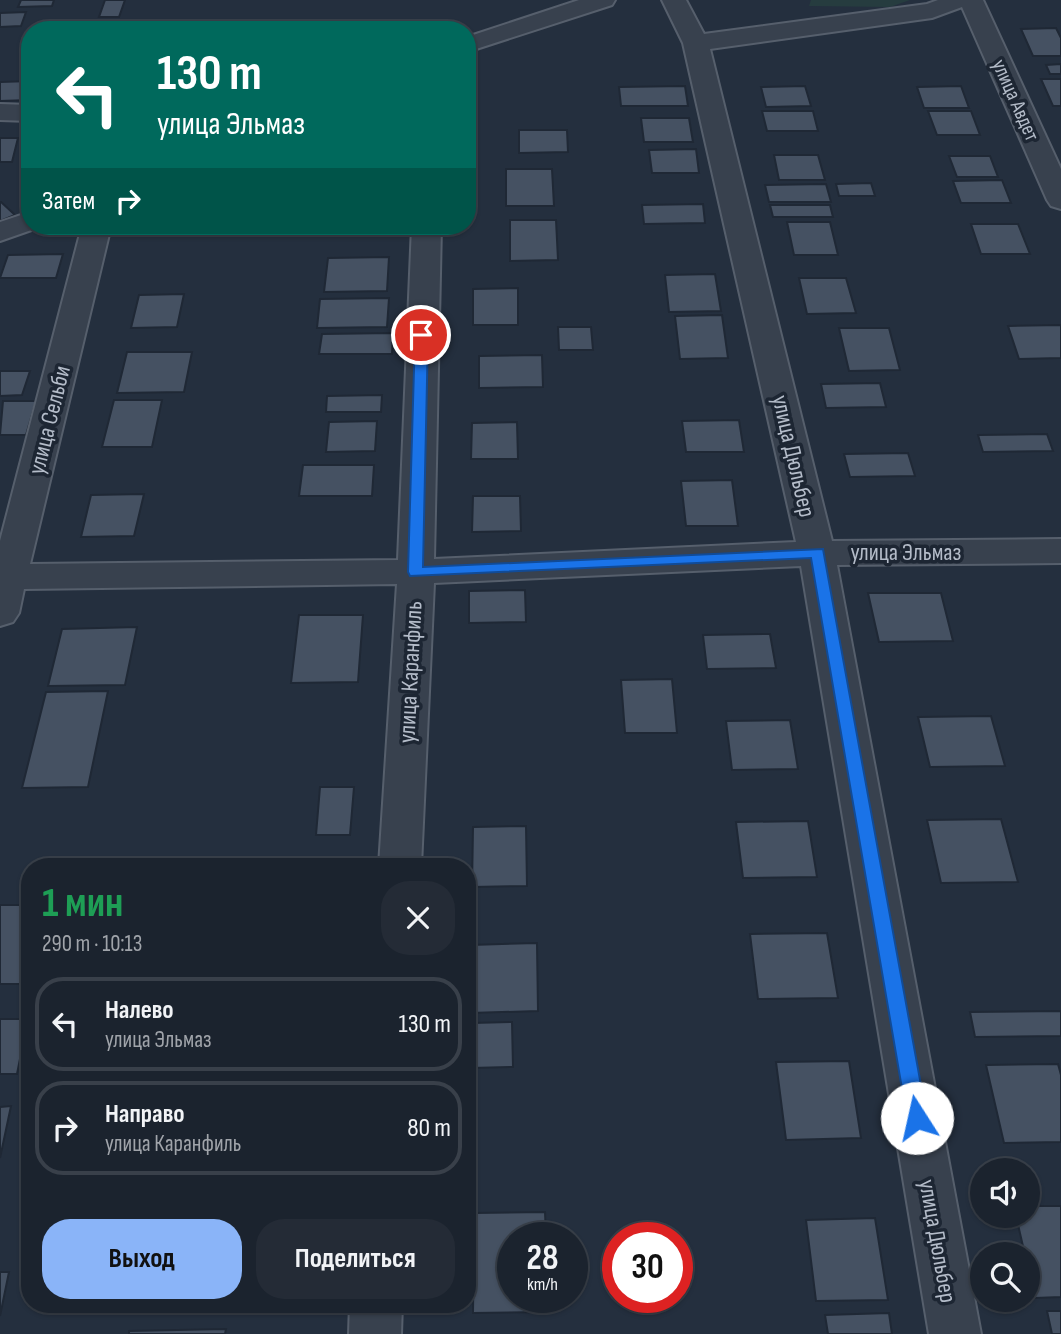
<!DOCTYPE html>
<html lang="ru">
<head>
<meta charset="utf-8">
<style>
	body { margin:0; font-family:"Sofia Sans Condensed",sans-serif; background:#242b36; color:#f1f3f6; height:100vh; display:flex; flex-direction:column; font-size:26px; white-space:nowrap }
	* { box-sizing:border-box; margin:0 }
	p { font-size:23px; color:#a0a4aa }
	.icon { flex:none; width:38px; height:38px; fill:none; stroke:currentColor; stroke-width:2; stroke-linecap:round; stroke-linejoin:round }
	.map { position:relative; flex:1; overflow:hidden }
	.details { position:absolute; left:21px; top:858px; width:455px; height:455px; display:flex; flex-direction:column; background:#1b232e; border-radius:28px; box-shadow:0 2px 5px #0004,0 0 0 2px #39404a }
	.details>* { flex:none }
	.top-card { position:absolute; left:21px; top:21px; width:455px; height:214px; border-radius:28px; box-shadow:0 2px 5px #0004,0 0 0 2px #39404a; background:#00695c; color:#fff; overflow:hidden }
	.buttons { position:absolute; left:970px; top:1158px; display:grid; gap:14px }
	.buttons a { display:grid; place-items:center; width:70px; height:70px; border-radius:50%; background:#1b232e; box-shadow:0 2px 5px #0004,0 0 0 2px #39404a; font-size:35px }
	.speed { position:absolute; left:497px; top:1222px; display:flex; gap:14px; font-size:35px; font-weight:700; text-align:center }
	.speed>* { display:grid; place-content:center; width:91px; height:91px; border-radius:50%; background:#1b232e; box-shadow:0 2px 5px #0004,0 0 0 2px #39404a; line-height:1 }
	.speed small { font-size:18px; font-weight:400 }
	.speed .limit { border:10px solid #d22; background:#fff; color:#111 }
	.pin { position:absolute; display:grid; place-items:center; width:60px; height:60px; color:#fff; margin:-30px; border:4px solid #fff; border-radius:50%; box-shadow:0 2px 7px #0007 }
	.me { position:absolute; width:77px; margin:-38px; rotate:350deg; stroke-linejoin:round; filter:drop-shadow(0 0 5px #0008) }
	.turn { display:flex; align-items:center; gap:24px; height:147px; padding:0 21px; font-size:32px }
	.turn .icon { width:91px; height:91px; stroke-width:2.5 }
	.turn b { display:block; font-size:49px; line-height:60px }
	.then { display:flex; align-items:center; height:66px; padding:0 21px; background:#0003; gap:14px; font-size:26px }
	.round { display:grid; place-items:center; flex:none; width:74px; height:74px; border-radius:28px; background:#242b36 }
	.headline { display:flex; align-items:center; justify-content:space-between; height:119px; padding:0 21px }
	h1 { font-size:42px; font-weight:700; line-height:52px; color:#1e9e55 }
	.primary-button { display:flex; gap:14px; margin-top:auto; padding:14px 21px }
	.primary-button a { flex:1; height:80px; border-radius:28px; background:#8ab4f8; color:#111; font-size:28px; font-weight:700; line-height:80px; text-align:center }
	.primary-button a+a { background:#242b36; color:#f1f3f6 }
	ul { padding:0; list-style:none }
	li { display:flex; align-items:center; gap:21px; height:94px; margin:0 14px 10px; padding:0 7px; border:4px solid #39404a; border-radius:28px }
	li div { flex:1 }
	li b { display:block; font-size:26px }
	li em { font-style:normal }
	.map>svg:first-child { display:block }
	.green { fill:#263c3f }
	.building { fill:#455162; stroke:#1f2835; stroke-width:2 }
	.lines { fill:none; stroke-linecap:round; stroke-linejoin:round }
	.minor-casing { stroke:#565f6c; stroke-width:4 }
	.minor { fill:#38414e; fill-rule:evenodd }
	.route { fill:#1a73e8; stroke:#114b97; stroke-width:2 }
	.labels { text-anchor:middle; stroke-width:7; stroke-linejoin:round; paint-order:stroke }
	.far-street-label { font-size:21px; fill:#b4bcc9; stroke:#1d2633 }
	.street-label { font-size:24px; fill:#b4bcc9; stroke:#1d2633 }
</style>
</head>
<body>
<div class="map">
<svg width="1061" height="1334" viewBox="0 0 1061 1334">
	<rect width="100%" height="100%" fill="#242f3e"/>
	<!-- green -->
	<path class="green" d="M811,0h99l-20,7 -81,-1z"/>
	<!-- building -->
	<g class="building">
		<path d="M21,0h33l-2,6 -34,1z"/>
		<path d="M105,0h20l-6,17h-20z"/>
		<path d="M26,12l-5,14 -21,1v-14z"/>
		<path d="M1056,28l5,10v18h-28l-12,-27z"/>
		<path d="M1061,64v10h-11l-4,-9z"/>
		<path d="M1041,79h20v27h-8z"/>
		<path d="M30,81v19l-30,1v-19z"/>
		<path d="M685,86l3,20h-67l-2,-19z"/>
		<path d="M805,86l6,20 -45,1 -5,-20z"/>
		<path d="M961,86l8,22h-45l-7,-21z"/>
		<path d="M762,111h51l5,20h-51z"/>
		<path d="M928,111h43l9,24h-43z"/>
		<path d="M641,118h48l4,24h-49z"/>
		<path d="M519,130h48l1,22 -49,1z"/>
		<path d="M0,138h18l-6,24h-12z"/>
		<path d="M696,149l3,24h-47l-3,-23z"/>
		<path d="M774,155h44l7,25h-46z"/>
		<path d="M949,156h41l8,21h-41z"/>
		<path d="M506,169h46l2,37h-48z"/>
		<path d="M1002,180l9,23h-50l-8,-22z"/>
		<path d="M871,183l4,13h-36l-3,-12z"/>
		<path d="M826,184l5,18h-62l-4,-17z"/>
		<path d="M0,202h1l14,13 -15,6z"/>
		<path d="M703,204l2,19 -61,1 -2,-19z"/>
		<path d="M770,205h60l3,12h-60z"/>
		<path d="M510,220h46l2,40 -48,1z"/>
		<path d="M787,222h43l8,33h-44z"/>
		<path d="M971,224h47l12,30h-49z"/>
		<path d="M63,254l-7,24h-56l8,-23z"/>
		<path d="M389,257l-2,34 -63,1 4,-34z"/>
		<path d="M715,274l6,37 -52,1 -4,-37z"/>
		<path d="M799,278h47l10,35 -49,1z"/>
		<path d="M518,288v37h-45v-36z"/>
		<path d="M184,294l-7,33 -46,1 8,-33z"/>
		<path d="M389,298l-2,29 -70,1 3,-29z"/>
		<path d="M722,315l6,43 -48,1 -5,-43z"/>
		<path d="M1061,325v33l-42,1 -11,-33z"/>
		<path d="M558,327h33l2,23h-34z"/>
		<path d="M839,328h50l11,42 -51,1z"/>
		<path d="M393,333l-1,21h-73l3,-20z"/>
		<path d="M127,352h65l-8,40 -67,1z"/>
		<path d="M542,355l1,32 -64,1v-32z"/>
		<path d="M0,371h30l-8,24 -22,1z"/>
		<path d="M880,383l6,24 -60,1 -5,-24z"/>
		<path d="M382,395l-1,17h-55l1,-16z"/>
		<path d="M114,400h48l-10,47h-50z"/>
		<path d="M3,401h33l-10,34h-26z"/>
		<path d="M739,420l5,32h-58l-4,-31z"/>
		<path d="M377,421l-2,30 -49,1 3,-30z"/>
		<path d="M517,422l1,37h-47l1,-36z"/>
		<path d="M1047,434l6,17 -70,1 -5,-17z"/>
		<path d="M908,453l7,23 -65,1 -6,-23z"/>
		<path d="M303,465h71l-2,31h-73z"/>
		<path d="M732,480l6,46h-52l-5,-45z"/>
		<path d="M144,494l-10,42 -53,1 10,-42z"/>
		<path d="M473,496h47l1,35 -49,1z"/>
		<path d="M525,590l1,32 -57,1v-32z"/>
		<path d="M868,593h73l12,48 -74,1z"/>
		<path d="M299,615h64l-5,67 -67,1z"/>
		<path d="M137,627l-12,58 -77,1 14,-57z"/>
		<path d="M770,634l6,34 -69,1 -4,-34z"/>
		<path d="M672,679l5,54h-52l-4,-53z"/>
		<path d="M108,691l-20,96 -66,1 24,-96z"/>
		<path d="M991,716l14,50 -75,1 -12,-50z"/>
		<path d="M790,720l8,49 -66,1 -6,-49z"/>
		<path d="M320,787h34l-4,48h-34z"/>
		<path d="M1001,819l17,63 -77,1 -14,-63z"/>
		<path d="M808,821l9,56 -74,1 -7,-56z"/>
		<path d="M526,826l1,60 -55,1 1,-60z"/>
		<rect x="0" y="905" width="30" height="79"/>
		<path d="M827,933l11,65 -80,1 -8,-65z"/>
		<path d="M537,943l1,68 -68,2v-68z"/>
		<path d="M1061,1011v25l-86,1 -5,-25z"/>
		<path d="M0,1019h28l-11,55h-17z"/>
		<path d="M512,1022l1,45 -42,1 1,-45z"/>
		<path d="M849,1061l12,77 -75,2 -10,-78z"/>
		<path d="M1058,1064l3,11v67l-57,1 -18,-78z"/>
		<path d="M11,1106l-11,52v-51z"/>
		<path d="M1027,1206h34v91l-26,1 -8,-43h-2l-9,-39h11z"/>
		<path d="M545,1212l1,25h-33v60h34l1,15 -75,1 1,-100z"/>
		<path d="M875,1218l13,82 -72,1 -10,-81z"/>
		<path d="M0,1272h9l-9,44z"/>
		<path d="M1047,1311h14v23h-9z"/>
		<path d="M889,1313l3,21h-64l-3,-19z"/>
		<path d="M226,1329l-1,5h-96v-3z"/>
	</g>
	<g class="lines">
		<!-- minor casing -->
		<g class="minor-casing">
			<g id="minor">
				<path d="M579,0h36l-3,5 -145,47v-15z"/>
				<path d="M662,0h24l18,34 223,-30 11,-4h45l78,169v40l-10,-3 -4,-6 -85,-193 -30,11 -222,31 122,492 229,-2v24l-224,2 144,769h-52l-128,-768 -367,17 -13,283h-42l18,-282 -373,5 -5,24 -6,9 -13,4v-85l82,-315h29l-81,338 368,-4 14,-334h29l-7,333 362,-17 -113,-499z"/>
				<path d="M0,104l30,1v16l-30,-1z"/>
				<path d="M30,212v14l10,1 -40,14v-19z"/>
				<path d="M350,1304h52l-1,30h-52z"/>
			</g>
		</g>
		<!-- minor -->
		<use href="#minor" class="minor"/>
	</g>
	<!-- route -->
	<path class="route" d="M421,331l7,4 -5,232 400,-18 104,569 -3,7 -7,2 -7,-2 -3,-7 -96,-560 -401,18 -2,-4 7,-237z"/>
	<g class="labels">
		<!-- far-street labels -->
		<g class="far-street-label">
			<text transform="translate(1016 100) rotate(66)" y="7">улица Авдет</text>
		</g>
		<!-- street labels -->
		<g class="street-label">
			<text transform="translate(49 420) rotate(-76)" y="8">улица Сельби</text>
			<text transform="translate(794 456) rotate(77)" y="8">улица Дюльбер</text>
			<text x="906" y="560">улица Эльмаз</text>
			<text transform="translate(410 672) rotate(-87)" y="8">улица Каранфиль</text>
			<text transform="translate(938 1241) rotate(80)" y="8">улица Дюльбер</text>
		</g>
	</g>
</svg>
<div class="buttons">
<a><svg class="icon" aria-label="sound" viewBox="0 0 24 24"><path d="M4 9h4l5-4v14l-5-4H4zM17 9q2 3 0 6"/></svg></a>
<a><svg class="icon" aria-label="search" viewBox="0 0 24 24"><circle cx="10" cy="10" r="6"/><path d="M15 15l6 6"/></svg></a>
</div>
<div class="speed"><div>28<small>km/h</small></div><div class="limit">30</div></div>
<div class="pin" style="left:421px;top:335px;background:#d93025"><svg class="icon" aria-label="arrive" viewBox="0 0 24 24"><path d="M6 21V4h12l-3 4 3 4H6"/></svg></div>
<svg class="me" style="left:917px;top:1118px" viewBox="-20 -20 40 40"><circle r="19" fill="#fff"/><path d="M0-13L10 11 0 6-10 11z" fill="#1a73e8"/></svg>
<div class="top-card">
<div class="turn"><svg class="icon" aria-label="left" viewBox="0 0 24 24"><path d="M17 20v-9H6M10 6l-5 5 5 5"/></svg><div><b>130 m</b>улица Эльмаз</div></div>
<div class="then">Затем<svg class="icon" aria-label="right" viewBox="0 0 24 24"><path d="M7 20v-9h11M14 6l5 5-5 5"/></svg></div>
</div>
<section class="details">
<div class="headline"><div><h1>1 мин</h1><p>290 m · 10:13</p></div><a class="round"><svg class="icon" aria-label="close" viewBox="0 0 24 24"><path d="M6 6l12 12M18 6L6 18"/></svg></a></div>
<ul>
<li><svg class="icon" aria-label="left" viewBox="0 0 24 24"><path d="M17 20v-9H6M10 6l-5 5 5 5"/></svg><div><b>Налево</b><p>улица Эльмаз</p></div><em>130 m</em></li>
<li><svg class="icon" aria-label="right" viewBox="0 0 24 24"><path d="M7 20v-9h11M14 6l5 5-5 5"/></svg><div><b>Направо</b><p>улица Каранфиль</p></div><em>80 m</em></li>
</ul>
<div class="primary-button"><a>Выход</a><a>Поделиться</a></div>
</section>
</div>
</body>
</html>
